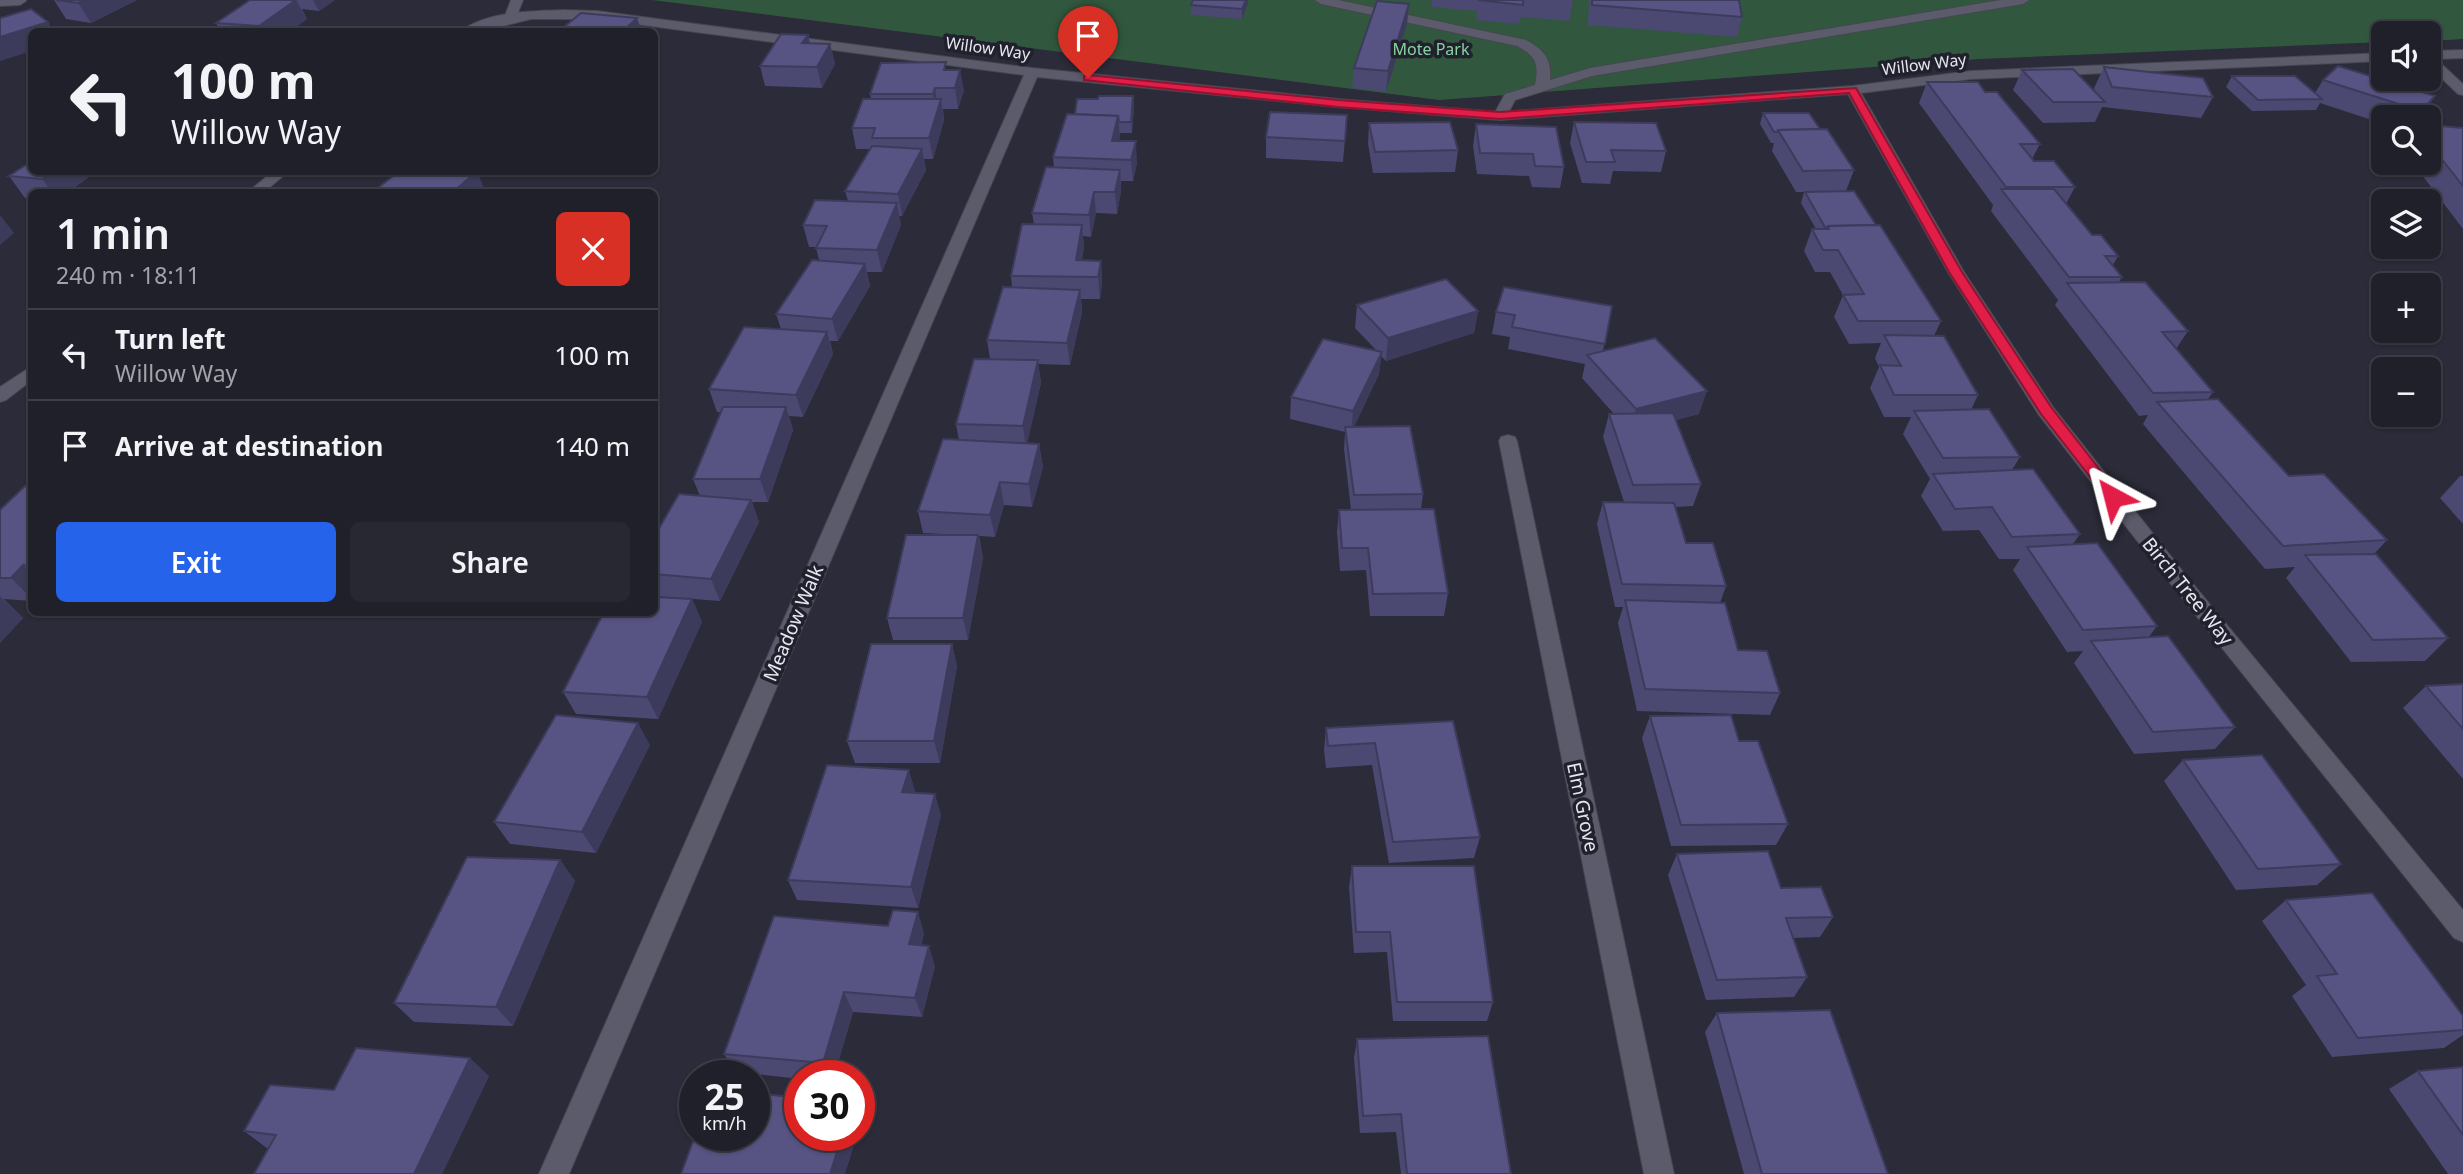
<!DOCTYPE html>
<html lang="en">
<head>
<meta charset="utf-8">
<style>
	body { margin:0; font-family:"Noto Sans",sans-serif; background:#282833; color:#f1f3f6; height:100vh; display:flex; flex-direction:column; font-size:26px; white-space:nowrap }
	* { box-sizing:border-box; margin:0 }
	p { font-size:23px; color:#a2a3a9 }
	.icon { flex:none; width:38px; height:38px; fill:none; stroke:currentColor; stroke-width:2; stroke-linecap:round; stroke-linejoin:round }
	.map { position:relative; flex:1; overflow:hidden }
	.details { position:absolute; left:28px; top:189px; width:630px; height:427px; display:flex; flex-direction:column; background:#20202b; border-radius:10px; box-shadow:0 2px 5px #0004,0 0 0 2px #3d3e47 }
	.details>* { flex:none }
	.guide { position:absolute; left:28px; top:28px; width:630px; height:147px; border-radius:10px; box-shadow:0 2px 5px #0004,0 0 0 2px #3d3e47; background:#20202b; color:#f1f3f6; overflow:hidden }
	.controls { position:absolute; left:2371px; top:21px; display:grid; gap:14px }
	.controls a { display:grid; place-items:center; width:70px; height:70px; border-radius:10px; background:#20202b; box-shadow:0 2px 5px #0004,0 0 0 2px #3d3e47; font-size:35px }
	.speed { position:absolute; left:679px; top:1060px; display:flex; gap:14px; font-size:35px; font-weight:700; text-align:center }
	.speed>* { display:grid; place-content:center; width:91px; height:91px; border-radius:50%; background:#20202b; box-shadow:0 2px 5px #0004,0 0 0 2px #3d3e47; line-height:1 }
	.speed small { font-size:18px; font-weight:400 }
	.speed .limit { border:10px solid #d22; background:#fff; color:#111 }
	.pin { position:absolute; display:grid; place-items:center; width:60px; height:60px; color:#fff; margin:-72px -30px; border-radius:50% 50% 50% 0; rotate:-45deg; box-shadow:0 0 7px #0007 }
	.pin .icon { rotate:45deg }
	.me { position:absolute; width:77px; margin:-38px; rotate:322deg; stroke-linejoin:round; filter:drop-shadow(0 0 5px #0008) }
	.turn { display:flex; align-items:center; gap:24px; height:147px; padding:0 28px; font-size:32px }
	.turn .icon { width:91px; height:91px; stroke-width:2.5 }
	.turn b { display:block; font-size:49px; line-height:60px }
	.round { display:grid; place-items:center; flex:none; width:74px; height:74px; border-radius:10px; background:#282833 }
	.summary { display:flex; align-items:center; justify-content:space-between; height:119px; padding:0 28px }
	h1 { font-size:42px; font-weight:600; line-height:52px }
	.action { display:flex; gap:14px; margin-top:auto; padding:14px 28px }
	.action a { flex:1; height:80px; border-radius:10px; background:#2563eb; color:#fff; font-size:28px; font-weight:600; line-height:80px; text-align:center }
	.action a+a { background:#282833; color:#f1f3f6 }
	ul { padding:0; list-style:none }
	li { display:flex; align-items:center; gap:21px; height:91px; padding:0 28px; border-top:2px solid #3d3e47 }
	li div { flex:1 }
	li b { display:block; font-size:26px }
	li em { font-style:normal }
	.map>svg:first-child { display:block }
	.green { fill:#31583e }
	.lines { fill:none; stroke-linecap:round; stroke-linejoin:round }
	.service-casing { stroke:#464652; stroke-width:2 }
	.minor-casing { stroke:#464652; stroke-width:2 }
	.service { fill:#5b5b6b; fill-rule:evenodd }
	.minor { fill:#5b5b6b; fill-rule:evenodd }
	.wall { fill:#4b4872 }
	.shaded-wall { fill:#3d3b5c }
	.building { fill:#575484; stroke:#3d3b5c; stroke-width:2 }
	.route { fill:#e11d48; stroke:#92132f; stroke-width:2 }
	.labels { text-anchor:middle; stroke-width:7; stroke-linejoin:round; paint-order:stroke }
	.far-street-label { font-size:16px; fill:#e6e6ef; stroke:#21212e }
	.far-park-label { font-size:16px; fill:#87d39f; stroke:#21212e }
	.street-label { font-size:19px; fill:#e6e6ef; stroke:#21212e }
</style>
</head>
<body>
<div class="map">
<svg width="2463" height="1174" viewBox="0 0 2463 1174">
	<rect width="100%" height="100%" fill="#2b2b39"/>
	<!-- green -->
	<path class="green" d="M652,0h1811v39l-34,2v-8h-45l-1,9 -404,17 -540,41z"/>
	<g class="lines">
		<!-- service casing -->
		<g class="service-casing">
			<g id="service">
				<path d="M511,0h12l-7,18 -6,4 -6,-4z"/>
				<path d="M1315,0h23l188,40c18,10 26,19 24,40l40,-12 411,-68h28l-6,4 -431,72 -77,24 -10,19 -5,1 -7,-4 12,-22 30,-9c4,-21 1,-29 -18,-39l-196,-42z"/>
			</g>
		</g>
		<!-- minor casing -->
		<g class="minor-casing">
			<g id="minor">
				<path d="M0,0h26v1l-6,4 -20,1z"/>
				<path d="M564,10l33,1 435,57 306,31 162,13 352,-26 119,-15 413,-18v8l-413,18 -110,14 103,179 89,135 135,171 275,332v32l-9,-4 -280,-350 -135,-173 -91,-143 -100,-178 -348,26 -162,-13 -301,-30 -468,1097h-30l485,-1099 -427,-56h-66l-52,13h-19c26,-21 72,-21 104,-22z"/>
				<path d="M2463,50v8l-27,1 27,25v11l-5,-1 -29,-28v-15z"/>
				<path d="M272,172h16l-24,20h-16z"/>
				<path d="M32,366v14l-26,20 -6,2v-15z"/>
				<path d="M1508,435l7,2 2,4 157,733h-30l-145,-733 2,-4z"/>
			</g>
		</g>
		<!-- service -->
		<use href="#service" class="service"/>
		<!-- minor -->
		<use href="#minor" class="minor"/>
	</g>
	<!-- wall -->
	<g class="wall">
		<path d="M54,0h83l-46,23 -25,-4z"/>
		<path d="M250,0h85l-16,11 -17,-2 5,10 -18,13h-68l-5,-9z"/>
		<path d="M1193,0h55v4l-6,15 -51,-4v-10z"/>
		<path d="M1432,0h141l-4,21 -48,-4 -2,7 -43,-4 1,-9 -45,-4z"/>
		<path d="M1589,0h150l3,17 -5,20 -149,-12z"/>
		<path d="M1409,4l-2,20 -21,68 -34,-4 2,-20z"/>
		<path d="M808,35l2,8 20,1 5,20 -13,24 -57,-2 -5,-20z"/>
		<path d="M2104,67l109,30 -12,21 -99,-11 -7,15 -52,1 -30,-33 9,-20 73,22 -1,-4z"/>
		<path d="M947,70l17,20 -6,19h-15l1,11 -11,39h-9l2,11 -24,46h-3l2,9 -19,47h-15l3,14 -32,55h-8l3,13 -30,63 -14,-1 4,14 -25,72h-16l7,20 -39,79 -66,-5v-59l46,-41 -7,-17 28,-67h-4l-8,-23 72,-60 -5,-15 43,-54 -3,-12 1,-1h-8l-6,-22 45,-24 -3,-10 25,-42h-14l-4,-21 19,-29 -1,-5z"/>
		<path d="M2232,76l83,17 8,-13 112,16 -14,21h-37v7l-64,-21 -4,7 -64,1 -26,-24z"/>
		<path d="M1927,82l58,10 55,52 -8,15 43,28 -9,17 26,31 26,21 -5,9 9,12 -3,5 69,49 -12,18 37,43 -5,7 81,77 98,64 -13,14 74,84 -23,23 -74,1 -65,-84 9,-11 -30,2 -122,-145 5,-9 -9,1 -84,-111 3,-5 -67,-89 2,-6 -74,-102z"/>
		<path d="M1133,96l1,10 -2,27h-12l-1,8 18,22 -4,18h-12v10l-4,23 -21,-1 -5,24 -8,-1 1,11 -2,13 19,1 1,22 -2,16h-19l1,13 -12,53 -32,-1 3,19 -14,60 12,1 4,23 -11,40 -28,-2 -9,32 -16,-1 4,22 -15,82h-75l-6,-22 72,-83 -36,-2 -5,-22 41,-71 -3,-16 34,-65 -3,-19 25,-53 -1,-11 23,-52 -2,-11 22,-45 -1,-11 22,-43 23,-15z"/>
		<path d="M1763,113l57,16 34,41 -8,21 30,34 65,96 -7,15 44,59 -7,15 49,47 -8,13 68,64 -7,10 84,82 -9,12 87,89 -20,22 -81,5 -60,-91 9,-12 -16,1 -54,-82 7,-11h-21l-20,-29 -36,1 -22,-35 9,-17 -27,-45 8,-17h-27l-14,-29 9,-21 -4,-9 6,-15 -32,1 -15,-27 9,-22 -13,-23h-15l-11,-21 8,-22h4l-15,-26 3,-11h-8l-24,-41 2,-8h-3l-11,-19z"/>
		<path d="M1347,115l-4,47 -77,-4v-21z"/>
		<path d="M1574,122l92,29 -5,21 -48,-1 -3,13 -28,-1 -12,-40z"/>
		<path d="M1369,123l89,27 -3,22 -82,1 -5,-29z"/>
		<path d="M1476,124l88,43 -4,21 -28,-1 -3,-11 -52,-2 -4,-28z"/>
		<path d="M2429,125l34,3v101l-50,-66h16z"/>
		<path d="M96,172l-28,20h-36v6h-7l-16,-22z"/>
		<path d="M398,172h89l-3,3z"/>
		<path d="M1357,305l121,6 -4,22 -88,28 -5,-5 -2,18 -25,52 69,68 -2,15 27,84 -4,23h-74l-4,-46 -26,1 -3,-39 2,-22h12l-7,-61 1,-17 -55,-13 1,-22 86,-46 -22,-23z"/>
		<path d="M1612,306l-9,45 96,63 -23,6 25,64 -8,22 -18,1 11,36 40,43 -6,17 18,47 42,43 -10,22 -133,-4 -19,-88 5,-16h-8l-18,-83 6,-22h21l-21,-65 6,-23h5l-32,-36 3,-14 -77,-15 2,-12 -18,-3 4,-22z"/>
		<path d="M2460,476h3v48l-23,-26z"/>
		<path d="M32,486v115l-28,-2 19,19 -23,25v-133z"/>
		<path d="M692,599l10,23 -44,97 -82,-5 -13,-22z"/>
		<path d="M952,644l5,22 -17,97h-85l-8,-22z"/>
		<path d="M2463,684v95l-60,-71 23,-22z"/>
		<path d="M1650,716l89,25 49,83 -12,21 -105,1 -29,-108z"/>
		<path d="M1453,721l27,116 -6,21 -85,5 -17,-98 -46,3 -2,-18 2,-22z"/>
		<path d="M650,745l-54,108 -86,-9 -16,-22z"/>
		<path d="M2183,760l158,104 -24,21 -81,5 -72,-109z"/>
		<path d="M915,791v2l26,22 -23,93 -121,-8 -9,-20z"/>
		<path d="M1677,854l104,34 52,29 -13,20 -27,1 14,39 -13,20 -88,3 -38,-125z"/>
		<path d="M560,860l15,21 -62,145 -99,-4 -20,-19z"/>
		<path d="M1352,866l141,136 -6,19h-94l-6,-69 -33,1 -5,-66z"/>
		<path d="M2286,900l177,116v19l-19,13 -112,9 -40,-61 14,-11 -44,-64z"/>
		<path d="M924,933l-3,13 14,20 -13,51 -69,-5 -19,64h-34v3l-64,-7 -12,-18z"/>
		<path d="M1717,1013l171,161h-144l-39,-142z"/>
		<path d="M1357,1039l154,135h-110l-5,-42 -36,1 -6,-75z"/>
		<path d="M2463,1067v107h-15l-59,-85 29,-18z"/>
		<path d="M489,1076l-47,98h-188l14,-25 -24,-18z"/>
	</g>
	<!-- shaded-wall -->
	<g class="shaded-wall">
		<path d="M85,0h52l-46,23 -13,-20z"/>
		<path d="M296,0l11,19 -18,13h-27l-3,-6z"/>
		<path d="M313,0h22l-16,11z"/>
		<path d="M1246,0h2v4l-6,15v-10z"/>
		<path d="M1409,4l-2,20 -21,68 2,-21z"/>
		<path d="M637,18l5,14h-20z"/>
		<path d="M48,22l6,10h-22v19l-32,10v-24z"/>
		<path d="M808,35l4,20 -10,-12z"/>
		<path d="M830,44l5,20 -13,24 -5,-21z"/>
		<path d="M960,70l4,20 -6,19 -3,-21z"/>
		<path d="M935,88l3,21 3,-10 3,21 -11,39 -4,-21 7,-23 -3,-21z"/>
		<path d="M1133,96l1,10 -2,27 -1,-11z"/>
		<path d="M2435,96l-14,21h-4l4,-6z"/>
		<path d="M1118,116l2,21 -6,22 -2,-18z"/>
		<path d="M1136,141l1,22 -4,18 -2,-21z"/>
		<path d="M922,149l4,21 -24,46 -4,-22z"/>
		<path d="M1120,170l1,21 -4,23 -2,-22z"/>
		<path d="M52,172h44l-28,20h-16l-10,-13z"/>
		<path d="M477,172l9,20h-33z"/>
		<path d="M1094,192l2,21 -5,24 -2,-22z"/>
		<path d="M897,203l4,22 -19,47 -5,-22z"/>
		<path d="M0,215l14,18 -14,12z"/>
		<path d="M1082,225l2,22 -5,29 -3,-16z"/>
		<path d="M1101,261l1,22 -2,16 -2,-22z"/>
		<path d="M865,264l5,22 -32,55 -6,-22z"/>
		<path d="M1080,290l2,22 -12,53 -3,-22z"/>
		<path d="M1478,311l-4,22 -88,28 2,-23z"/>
		<path d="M827,332l6,22 -30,63 -7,-22z"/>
		<path d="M1382,352l-3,22 -28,60 2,-23z"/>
		<path d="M1038,360l3,23 -15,66 -3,-23z"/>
		<path d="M1707,391l-8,23 -69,18 6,-23z"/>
		<path d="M786,407l7,23 -25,72 -8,-23z"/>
		<path d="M1039,444l4,23 -11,40 -3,-23z"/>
		<path d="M1000,482l4,23 -9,32 -5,-22z"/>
		<path d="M751,500l8,22 -39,79 -9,-22z"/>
		<path d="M978,535l5,23 -15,82 -5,-22z"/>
		<path d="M23,565l9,9v25l-21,-21z"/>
		<path d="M0,596l23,22 -23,25z"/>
		<path d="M692,599l10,23 -44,97 -11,-22z"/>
		<path d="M952,644l5,22 -17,97 -6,-22z"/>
		<path d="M638,723l12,22 -54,108 -14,-21z"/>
		<path d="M909,770l6,21 -6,22 -7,-21z"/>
		<path d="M935,794l6,21 -23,93 -7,-21z"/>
		<path d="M560,860l15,21 -62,145 -17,-19z"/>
		<path d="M918,912l6,21 -8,31 -7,-20z"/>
		<path d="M929,946l6,20 -13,51 -7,-19z"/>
		<path d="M844,992l9,20 -19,64h-5l-6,-13z"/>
		<path d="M470,1058l19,18 -47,98h-28z"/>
		<path d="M842,1136h15l-12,38h-15z"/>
	</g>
	<!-- building -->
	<g class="building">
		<path d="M56,0h29l-7,3z"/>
		<path d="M250,0h46l-37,26 -43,-3z"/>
		<path d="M1193,0h53l-4,9 -51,-4z"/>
		<path d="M1478,0h45v5z"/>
		<path d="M1592,0h147l3,17 -150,-12z"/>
		<path d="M1377,1l32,3 -21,67 -34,-3z"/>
		<path d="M31,9l17,13 -48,15v-19z"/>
		<path d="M581,13l56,5 -15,14h-64z"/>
		<path d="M781,34l27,1 -6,8 28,1 -13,23 -57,-1z"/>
		<path d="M946,62l-2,8h16l-5,18h-20l-2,6h-63l11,-31z"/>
		<path d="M2338,66l97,30 -14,15 -98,-31z"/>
		<path d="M2104,67l99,11 10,19 -101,-10z"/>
		<path d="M2073,69l32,33h-52l-31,-32z"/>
		<path d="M2232,76h63l27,23 -64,1z"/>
		<path d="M1927,82h51l7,10h12l43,52h-20l14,17h20l21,26h-69z"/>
		<path d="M1099,96h34l-2,26h-12l-1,-6 -43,-2 2,-15h21z"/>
		<path d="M863,99h78l-12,39h-57l3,-10h-23z"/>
		<path d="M1270,112l77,3 -2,26 -79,-4z"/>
		<path d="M1763,113h46l11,16 -42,1v2h-4z"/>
		<path d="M1067,114l51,2 -6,25h24l-5,19 -78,-3z"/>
		<path d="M1450,122l8,28 -83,2 -6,-29z"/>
		<path d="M1574,122l82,1 10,28 -55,-1 4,12h-29z"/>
		<path d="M1476,124l80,3 8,40 -29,-1 -2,-12 -53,-1z"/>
		<path d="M2429,125l34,3v58l-34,-43z"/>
		<path d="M1827,129l27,41 -51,1 -25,-41z"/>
		<path d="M872,146l50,3 -24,45 -53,-3z"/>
		<path d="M32,161v11h20l-10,7 -33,-3z"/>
		<path d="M1046,167l74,3 -5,22h-21l-5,23 -57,-2z"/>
		<path d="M398,172h78l-23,20h-80z"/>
		<path d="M2001,189h53l38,46h9l17,21h-13l17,21h-53z"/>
		<path d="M1854,191l22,34 -48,1 -2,3 -21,-37z"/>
		<path d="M815,200l82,3 -20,47 -61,-2 11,-22 -24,-1z"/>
		<path d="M1022,224l60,1 -6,35 25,1 -3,16 -87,-1z"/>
		<path d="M1880,225l61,96h-83l-15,-26 21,-1 -26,-44h-15l-11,-21h17l-1,-3z"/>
		<path d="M812,260l53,4 -33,55 -56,-5z"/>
		<path d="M1446,279l32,32 -90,27 -31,-33z"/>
		<path d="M2145,282l43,49 -26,1 51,60 -60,1 -86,-110z"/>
		<path d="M1003,287l77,3 -13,53 -80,-3z"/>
		<path d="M1504,287l108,19 -7,38 -93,-17 3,-12 -19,-3z"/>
		<path d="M744,327l83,5 -31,63 -87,-6z"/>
		<path d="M1884,335l60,1 34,59h-84l-14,-30 21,1z"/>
		<path d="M1655,338l52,53 -71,18 -49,-54z"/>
		<path d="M1323,339l59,13 -29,59 -62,-14z"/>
		<path d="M974,359l64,1 -15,66 -67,-2z"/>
		<path d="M2218,399l71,77 35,-2 63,66 -104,6 -126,-144z"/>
		<path d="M723,407h63l-26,72h-67z"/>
		<path d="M1989,409l31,48 -77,1 -29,-47z"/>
		<path d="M1673,413l28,71 -68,1 -24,-71z"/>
		<path d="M1410,426l13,68 -69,1 -9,-68z"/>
		<path d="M943,439l96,5 -10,40 -29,-2 -10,33 -72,-4z"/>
		<path d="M2033,469l47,65 -68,3 -20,-30 -37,2 -22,-35z"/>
		<path d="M25,486h7v80l-9,-1 -12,13h-11v-68z"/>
		<path d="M679,494l72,6 -40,79 -57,-5v-37z"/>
		<path d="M1603,502l71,1 12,40h27l13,43 -104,-2z"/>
		<path d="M1434,509l14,84 -75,1 -5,-46h-26l-3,-38z"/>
		<path d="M906,535h72l-15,83h-76z"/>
		<path d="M2097,543l60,83 -74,4 -56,-83z"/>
		<path d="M2376,554l72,84 -75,2 -68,-85z"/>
		<path d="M654,597l38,2 -45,98 -84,-5 41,-80h50z"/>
		<path d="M1625,600l100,3 13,47 29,1 13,42 -135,-4z"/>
		<path d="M2168,636l67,91 -82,5 -62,-91z"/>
		<path d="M871,644h81l-18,97h-87z"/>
		<path d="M2463,684v45l-37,-43z"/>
		<path d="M556,715l82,8 -56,109 -88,-10z"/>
		<path d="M1731,715l8,26h19l30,83 -107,1 -31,-109z"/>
		<path d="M1453,721l27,116 -87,5 -18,-99 -47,3 -2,-18z"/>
		<path d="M2262,755l79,109 -83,5 -75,-109z"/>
		<path d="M827,765l82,5 -7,22 33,2 -24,93 -123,-7z"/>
		<path d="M1768,851l13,37 40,-1 12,30 -47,1 21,59 -90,3 -40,-126z"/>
		<path d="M467,857l93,3 -64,147 -102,-4z"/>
		<path d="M1352,866h122l19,136h-96l-7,-70h-34z"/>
		<path d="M2372,893l91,123v14l-105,8 -41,-62 20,-2 -51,-74z"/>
		<path d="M893,910l25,2 -9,32 20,2 -14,52 -71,-6 -21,71 -99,-9 50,-138 114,10z"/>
		<path d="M1830,1010l58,164h-126l-45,-161z"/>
		<path d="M1488,1036l23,138h-104l-6,-60 -38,2 -6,-77z"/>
		<path d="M356,1048l114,10 -56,116h-160l22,-39 -32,-4 26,-46 64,5z"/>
		<path d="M2463,1067v68l-45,-64z"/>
		<path d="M754,1093l46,5v38h42l-12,38h-149l14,-38h59z"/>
	</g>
	<!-- route -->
	<path class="route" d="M1088,75l250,25 162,12 356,-24 106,184 89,135 70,90 -2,3h-11l-67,-86 -92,-142 -100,-179 -349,26 -162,-12 -254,-27v-4z"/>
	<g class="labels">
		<!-- far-street labels -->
		<g class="far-street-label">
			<text transform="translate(988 48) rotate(8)" y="6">Willow Way</text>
			<text transform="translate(1924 64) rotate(-7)" y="6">Willow Way</text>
		</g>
		<!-- far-park labels -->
		<g class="far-park-label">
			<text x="1431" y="55">Mote Park</text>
		</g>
		<!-- street labels -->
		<g class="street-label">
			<text transform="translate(2188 591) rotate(51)" y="7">Birch Tree Way</text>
			<text transform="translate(793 623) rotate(-67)" y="7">Meadow Walk</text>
			<text transform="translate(1583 807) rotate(78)" y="7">Elm Grove</text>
		</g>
	</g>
</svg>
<div class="controls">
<a><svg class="icon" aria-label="sound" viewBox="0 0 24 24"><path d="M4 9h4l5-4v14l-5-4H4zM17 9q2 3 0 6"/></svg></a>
<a><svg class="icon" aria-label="search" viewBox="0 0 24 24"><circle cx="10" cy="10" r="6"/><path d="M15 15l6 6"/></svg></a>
<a><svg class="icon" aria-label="layers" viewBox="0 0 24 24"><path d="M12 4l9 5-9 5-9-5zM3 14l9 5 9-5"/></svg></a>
<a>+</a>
<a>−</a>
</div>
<div class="speed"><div>25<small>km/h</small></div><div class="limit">30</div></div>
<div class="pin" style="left:1088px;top:78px;background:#d93025"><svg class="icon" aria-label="arrive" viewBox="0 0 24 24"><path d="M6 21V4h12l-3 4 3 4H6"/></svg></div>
<svg class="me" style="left:2113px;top:497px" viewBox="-20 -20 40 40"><path d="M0-17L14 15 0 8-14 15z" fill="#e11d48" stroke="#fff" stroke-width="4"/></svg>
<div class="guide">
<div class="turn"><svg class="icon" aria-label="left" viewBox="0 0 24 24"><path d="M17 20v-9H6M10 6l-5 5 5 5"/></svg><div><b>100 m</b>Willow Way</div></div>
</div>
<section class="details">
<div class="summary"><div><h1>1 min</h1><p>240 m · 18:11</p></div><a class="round" style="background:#d93025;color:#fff"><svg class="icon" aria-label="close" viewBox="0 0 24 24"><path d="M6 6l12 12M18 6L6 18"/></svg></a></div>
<ul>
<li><svg class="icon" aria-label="left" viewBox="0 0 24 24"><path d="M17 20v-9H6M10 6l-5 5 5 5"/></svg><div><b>Turn left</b><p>Willow Way</p></div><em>100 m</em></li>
<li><svg class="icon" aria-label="arrive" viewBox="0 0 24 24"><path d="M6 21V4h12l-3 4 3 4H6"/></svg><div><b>Arrive at destination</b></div><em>140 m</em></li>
</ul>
<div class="action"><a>Exit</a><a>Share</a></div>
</section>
</div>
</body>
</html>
